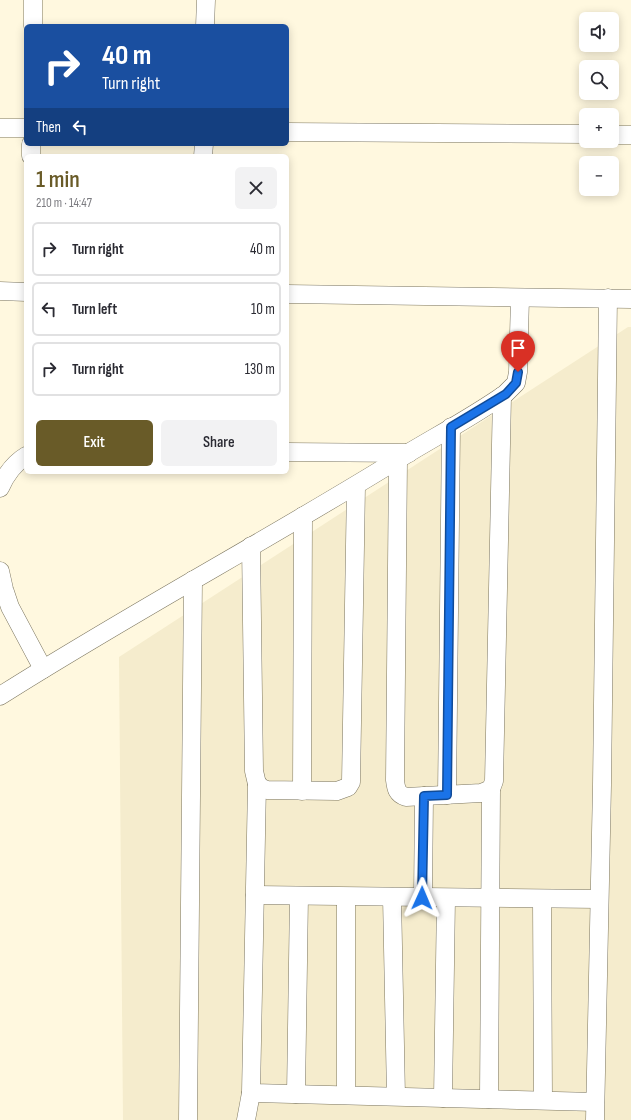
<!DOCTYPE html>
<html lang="en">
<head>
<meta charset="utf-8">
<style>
	body { margin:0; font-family:"Sofia Sans Condensed",sans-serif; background:#f2f2f3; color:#2b2b33; height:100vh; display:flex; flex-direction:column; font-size:15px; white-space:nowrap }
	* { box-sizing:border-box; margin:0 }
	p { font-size:13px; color:#7c7c81 }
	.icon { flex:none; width:22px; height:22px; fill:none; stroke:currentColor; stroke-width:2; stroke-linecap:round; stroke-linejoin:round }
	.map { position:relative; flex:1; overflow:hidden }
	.details { position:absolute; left:24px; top:154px; width:265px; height:320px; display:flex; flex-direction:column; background:#fff; border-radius:6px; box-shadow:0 2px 10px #0003 }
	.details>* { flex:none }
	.hud { position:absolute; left:24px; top:24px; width:265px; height:122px; border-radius:6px; box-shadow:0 2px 10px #0003; background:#1a4fa0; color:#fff; overflow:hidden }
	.tools { position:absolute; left:579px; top:12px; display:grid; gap:8px }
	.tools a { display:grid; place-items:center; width:40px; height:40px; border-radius:6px; background:#fff; box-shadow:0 2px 10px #0003; font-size:20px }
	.pin { position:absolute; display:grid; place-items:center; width:34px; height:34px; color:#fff; margin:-41px -17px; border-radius:50% 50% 50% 0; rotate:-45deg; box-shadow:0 0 4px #0007 }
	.pin .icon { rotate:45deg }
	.me { position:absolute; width:44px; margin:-22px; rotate:1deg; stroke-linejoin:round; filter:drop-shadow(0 0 3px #0008) }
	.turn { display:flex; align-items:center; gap:14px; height:84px; padding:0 12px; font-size:18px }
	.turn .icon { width:52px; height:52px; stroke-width:2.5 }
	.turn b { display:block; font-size:28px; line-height:34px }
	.then { display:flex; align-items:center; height:38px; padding:0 12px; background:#0003; gap:8px; font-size:15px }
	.round { display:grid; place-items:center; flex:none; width:42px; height:42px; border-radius:6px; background:#f2f2f3 }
	.head { display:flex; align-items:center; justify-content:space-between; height:68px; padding:0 12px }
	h1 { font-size:24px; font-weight:600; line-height:30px; color:#695b28 }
	.cta { display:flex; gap:8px; margin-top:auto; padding:8px 12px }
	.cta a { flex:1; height:46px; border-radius:6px; background:#695b28; color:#fff; font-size:16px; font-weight:600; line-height:46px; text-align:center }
	.cta a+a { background:#f2f2f3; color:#2b2b33 }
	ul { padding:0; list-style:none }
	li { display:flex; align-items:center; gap:12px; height:54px; margin:0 8px 6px; padding:0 4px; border:2px solid #e1e1e2; border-radius:6px }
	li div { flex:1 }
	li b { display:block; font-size:15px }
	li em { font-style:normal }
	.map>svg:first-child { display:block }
	.built { fill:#f5eccd }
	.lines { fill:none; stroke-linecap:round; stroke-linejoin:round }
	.minor-casing { stroke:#7c7660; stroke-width:19 }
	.minor { stroke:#fff; stroke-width:18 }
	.route-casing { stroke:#114b97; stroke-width:10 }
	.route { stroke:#1a73e8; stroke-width:7 }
</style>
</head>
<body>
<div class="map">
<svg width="631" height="1120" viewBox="0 0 631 1120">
	<rect width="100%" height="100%" fill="#fff8df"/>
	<!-- built -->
	<path class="built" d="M628,327h3v793h-508l-4,-463z"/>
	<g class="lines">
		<!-- minor casing -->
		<g class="minor-casing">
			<g id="minor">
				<path d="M33,26v-26"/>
				<path d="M205,26l1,-26"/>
				<path d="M0,128h26"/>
				<path d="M287,132l299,2"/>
				<path d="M612,135h19"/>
				<path d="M31,156v-12"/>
				<path d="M203,156l1,-12"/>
				<path d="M0,291l26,1"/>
				<path d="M287,294l344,5"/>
				<path d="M287,452l122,1"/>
				<path d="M398,460l-3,320c1,9 2,14 11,17l75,-4 10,-4"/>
				<path d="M0,488c6,-14 13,-24 26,-32"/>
				<path d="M251,546l3,225 3,13 -6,309 344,9"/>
				<path d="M0,571l4,18 6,18 33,62"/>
				<path d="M0,696c134,-85 275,-160 410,-244 32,-19 65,-37 95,-58l11,-11 2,-11 2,-74"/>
				<path d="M257,784l5,4 5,2 70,1 11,-4 3,-5 5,-296"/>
				<path d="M302,791l1,-275"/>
				<path d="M447,795l4,-368"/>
				<path d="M255,895l344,4"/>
				<path d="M392,897l4,199"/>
				<path d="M423,898l1,-102"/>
				<path d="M542,899l1,201"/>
				<path d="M296,1094l3,-198"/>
				<path d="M346,1095v-198"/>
				<path d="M443,1098l3,-200"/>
				<path d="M489,1099l2,-310 3,-8 8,-385"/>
				<path d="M188,1120l5,-540"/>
				<path d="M246,1120l5,-27"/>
				<path d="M595,1120l7,-335 6,-487"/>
			</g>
		</g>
		<!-- minor -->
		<use href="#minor" class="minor"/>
	</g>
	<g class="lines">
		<!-- route casing -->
		<g class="route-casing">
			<path id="route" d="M422,898l2,-102 23,-1 4,-368 55,-33 10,-11 2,-11"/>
		</g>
		<!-- route -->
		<use href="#route" class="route"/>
	</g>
</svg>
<div class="tools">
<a><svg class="icon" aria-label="sound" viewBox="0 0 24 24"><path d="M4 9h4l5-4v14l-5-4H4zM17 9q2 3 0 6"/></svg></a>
<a><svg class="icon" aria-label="search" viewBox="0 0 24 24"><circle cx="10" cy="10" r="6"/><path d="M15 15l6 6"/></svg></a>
<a>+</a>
<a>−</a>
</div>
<div class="pin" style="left:518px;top:372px;background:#d93025"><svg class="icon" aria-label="arrive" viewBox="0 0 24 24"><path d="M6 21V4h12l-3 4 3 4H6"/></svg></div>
<svg class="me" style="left:422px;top:898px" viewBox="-20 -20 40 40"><path d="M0-17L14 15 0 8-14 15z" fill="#1a73e8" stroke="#fff" stroke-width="4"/></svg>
<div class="hud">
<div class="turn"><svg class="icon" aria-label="right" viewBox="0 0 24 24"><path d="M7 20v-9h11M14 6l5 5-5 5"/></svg><div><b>40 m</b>Turn right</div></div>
<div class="then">Then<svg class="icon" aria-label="left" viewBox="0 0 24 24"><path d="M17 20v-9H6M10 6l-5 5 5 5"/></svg></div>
</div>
<section class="details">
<div class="head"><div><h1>1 min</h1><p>210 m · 14:47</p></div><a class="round"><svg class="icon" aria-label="close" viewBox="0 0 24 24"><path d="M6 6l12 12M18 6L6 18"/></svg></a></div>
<ul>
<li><svg class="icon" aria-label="right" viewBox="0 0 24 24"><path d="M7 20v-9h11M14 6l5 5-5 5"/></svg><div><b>Turn right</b></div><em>40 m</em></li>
<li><svg class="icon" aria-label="left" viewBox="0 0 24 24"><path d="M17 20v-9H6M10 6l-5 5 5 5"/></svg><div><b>Turn left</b></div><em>10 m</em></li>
<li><svg class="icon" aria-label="right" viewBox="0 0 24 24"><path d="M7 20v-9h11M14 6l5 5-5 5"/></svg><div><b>Turn right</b></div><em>130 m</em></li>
</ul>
<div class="cta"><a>Exit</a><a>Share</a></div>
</section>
</div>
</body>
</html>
